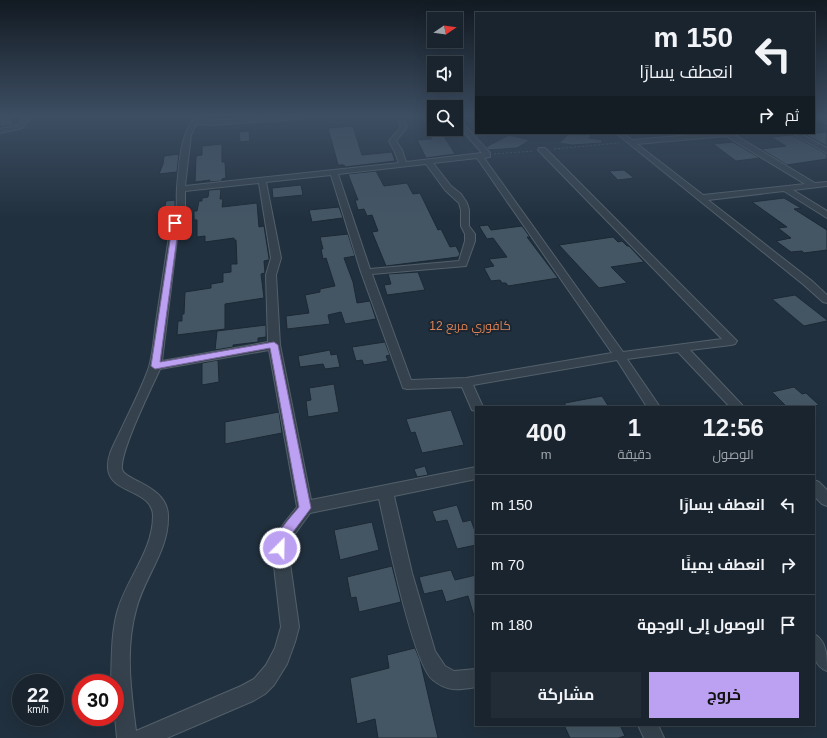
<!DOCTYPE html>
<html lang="ar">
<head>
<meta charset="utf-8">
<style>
	body { margin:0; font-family:Arial,Cairo,sans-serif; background:#222c36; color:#f1f3f6; direction:rtl; height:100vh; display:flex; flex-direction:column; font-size:15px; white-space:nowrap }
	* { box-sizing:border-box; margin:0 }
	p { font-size:13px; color:#9fa4aa }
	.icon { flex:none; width:22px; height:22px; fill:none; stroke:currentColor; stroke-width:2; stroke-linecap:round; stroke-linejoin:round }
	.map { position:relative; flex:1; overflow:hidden; direction:ltr }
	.side { position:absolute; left:475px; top:406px; width:340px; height:320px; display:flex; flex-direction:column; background:#19242e; border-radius:0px; box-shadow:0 4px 16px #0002,0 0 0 1px #37414a; direction:rtl }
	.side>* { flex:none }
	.guide { position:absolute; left:475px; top:12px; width:340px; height:122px; border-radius:0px; box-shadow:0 4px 16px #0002,0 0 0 1px #37414a; direction:rtl; background:#19242e; color:#f1f3f6; overflow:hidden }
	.needle { width:26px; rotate:77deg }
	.buttons { position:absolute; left:427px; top:12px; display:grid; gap:8px }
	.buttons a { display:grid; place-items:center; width:36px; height:36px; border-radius:0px; background:#19242e; box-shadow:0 4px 16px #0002,0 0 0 1px #37414a; font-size:20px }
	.speed { position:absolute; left:12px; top:674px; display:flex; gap:8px; font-size:20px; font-weight:700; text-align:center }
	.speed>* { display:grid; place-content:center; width:52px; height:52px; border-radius:50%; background:#19242e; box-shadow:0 4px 16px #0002,0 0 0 1px #37414a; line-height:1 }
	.speed small { font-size:10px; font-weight:400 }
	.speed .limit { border:6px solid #d22; background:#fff; color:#111 }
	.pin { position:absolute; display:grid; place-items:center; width:34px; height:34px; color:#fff; margin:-17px; border-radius:8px; box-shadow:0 2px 6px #0006 }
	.me { position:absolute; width:44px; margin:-22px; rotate:23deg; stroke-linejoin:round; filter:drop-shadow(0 0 3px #0008) }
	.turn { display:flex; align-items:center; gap:14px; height:84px; padding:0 16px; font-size:18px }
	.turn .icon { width:52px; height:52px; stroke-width:2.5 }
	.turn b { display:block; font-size:28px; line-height:34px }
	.then { display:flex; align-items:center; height:38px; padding:0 16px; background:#0003; gap:8px; font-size:15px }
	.eta { display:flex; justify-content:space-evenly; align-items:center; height:68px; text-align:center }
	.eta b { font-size:24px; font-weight:700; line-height:28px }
	.button { display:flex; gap:8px; margin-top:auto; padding:8px 16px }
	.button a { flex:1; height:46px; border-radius:0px; background:#bca0f2; color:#111; font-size:16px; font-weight:700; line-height:46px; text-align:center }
	.button a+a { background:#222c36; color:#f1f3f6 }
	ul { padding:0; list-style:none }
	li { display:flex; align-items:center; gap:12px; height:60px; padding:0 16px; border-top:1px solid #37414a }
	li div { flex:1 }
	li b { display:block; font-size:15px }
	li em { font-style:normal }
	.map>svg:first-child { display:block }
	.building { fill:#445664; stroke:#1c2934 }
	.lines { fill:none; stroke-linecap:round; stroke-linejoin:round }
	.minor-casing { stroke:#53606b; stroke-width:2 }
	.path { stroke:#405b5b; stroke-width:1; stroke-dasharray:2 2; stroke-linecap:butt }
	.minor { fill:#35424d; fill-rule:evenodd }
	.route { fill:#bca0f2; stroke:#7a689d }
	.labels { text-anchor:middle; stroke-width:4; stroke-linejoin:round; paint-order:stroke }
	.neighbourhood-label { font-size:12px; fill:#de8257; stroke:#1a2732 }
</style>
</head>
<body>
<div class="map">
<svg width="827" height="738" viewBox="0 0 827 738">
	<rect width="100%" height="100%" fill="#21303e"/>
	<!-- building -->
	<g class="building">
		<path d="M0,116h12v9l-12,2z"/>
		<path d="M420,116h14v17h8l13,21 -29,4 -9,-18 15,-1 -3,-5 5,-1z"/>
		<path d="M353,126l9,29 30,-3 3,9 -50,6 -1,-2h-6l-10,-37z"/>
		<path d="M249,131l1,10 -10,1 -1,-10z"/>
		<path d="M827,132v14l-23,-12 10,-1z"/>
		<path d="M570,133h23l-4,5 13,2v3l-30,2 -13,-2z"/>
		<path d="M509,135l21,5 -13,8 -28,2 -3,-3z"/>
		<path d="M792,135l35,19v5l-40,6 -26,-16 25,-3 -15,-9z"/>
		<path d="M733,142l27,16 -24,3 -23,-17z"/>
		<path d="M222,144v18h3l1,16 -4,1v2l-13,1 1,-2 -15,2 1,-26 6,-1v-9z"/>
		<path d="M179,154l-2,18 -18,2 4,-10 1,-8z"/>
		<path d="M624,170l10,8 -16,2 -9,-9z"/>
		<path d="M376,171l8,15 23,-3 6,11 7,-1 18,37 3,-1 9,18 6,-1 4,8 -2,3 -72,9 -14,-34 6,-1 -6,-16 -5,1 -3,-7 -6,1 -3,-10h3l-10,-26z"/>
		<path d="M301,185l2,10 -30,3 -1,-10z"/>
		<path d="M221,189l-1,10h3l-1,8 35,-4 2,24 5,-1 5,32v2l-5,1 1,12 -4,1 3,24 -39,6v25l-48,6 1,-14h4v-7h2l1,-22 26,-4v-4l12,-2v-9l8,-1v-8h6l-1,-24h-2v-2l-29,4v-6l-8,1v-17h-3v-9h3l2,-10h3v-3l6,-1 1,-7z"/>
		<path d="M784,198l17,10 -7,1 33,21v20l-23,3 -2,-2 -11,1 -15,-11 15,-3 -13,-10 9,-1 -35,-25z"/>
		<path d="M175,200v10l-11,1 2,-10z"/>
		<path d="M339,207l4,11 -31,4 -3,-12z"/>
		<path d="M488,225l3,5 31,-4 8,11h-3l31,41 -50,8 -2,-3h-4l-2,-3 -9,1 -7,-13 10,-2 -5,-7 18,-2 -14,-19 -6,1 -8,-13z"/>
		<path d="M348,234l7,22 -11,2 9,24 4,21 13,-2 6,18 -31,5 -4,-12 -13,3 2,9 -43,5 -1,-13 23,-3 -4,-18 15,-3v-3l15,-3 -9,-28 -3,1 -2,-10h2l-3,-12z"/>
		<path d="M613,237l5,5 4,-1 5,5h2l15,16 -33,5 16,16 -28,5 -40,-43z"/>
		<path d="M418,272l7,18 -38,5 -3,-10 7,-1 -3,-10z"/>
		<path d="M795,295l32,25v1l-23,5 -32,-27z"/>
		<path d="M266,325v12l-8,1v4l-25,3v2l-18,3 2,-19z"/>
		<path d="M385,342l5,13 -4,1 2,5 -24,4 -2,-5 -6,1 -4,-14z"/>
		<path d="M330,350l1,5 6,-1 3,13 -15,2 -2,-5 -23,3 -2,-11z"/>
		<path d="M218,360l1,22 -17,3v-22z"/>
		<path d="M334,384l5,28 -31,5 -2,-16 5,-1 -2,-12z"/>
		<path d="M794,387l8,7 4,-1 13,12 -9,2h-23l-15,-15z"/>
		<path d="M602,396l7,11h-44v-4z"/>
		<path d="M451,410l13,35 -42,8 -7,-21 -4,1 -5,-14z"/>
		<path d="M279,412l3,21 -57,11v-22z"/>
		<path d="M425,466l3,9 -11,2 -3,-8z"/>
		<path d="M457,505l6,17 8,-2 5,14v11l-19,4 -10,-29 -11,2 -4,-11z"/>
		<path d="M372,522l7,28 -39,10 -6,-30z"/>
		<path d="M392,566l9,36 -42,10 -3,-15 -5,1 -4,-21z"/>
		<path d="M451,570l4,10 21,-5v41h-2l-6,-20 -22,6 -4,-12 -18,4 -5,-17z"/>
		<path d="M415,648l5,12 18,78h-60l-3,-19 -18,5 -7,-46 39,-10 -2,-13z"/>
		<path d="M564,725h56l5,11 -7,2h-48z"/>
	</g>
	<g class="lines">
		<!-- minor casing -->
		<g class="minor-casing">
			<g id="minor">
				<path d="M26,116h6l-10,12 -22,5v-4l18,-4z"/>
				<path d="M198,116h7l-5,4c38,2 75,-6 112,-4l-3,2 -94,7 -19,-1 -5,11 -6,51 214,-23 -5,-13 -5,-9 12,-14 -5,-11h6l5,11 -11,14 6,9 4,12 76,-9 -26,-30v-6l2,1 32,35v4l-6,1 139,194 99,-13 -184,-189 1,-2h6l192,193 -2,3 -4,1 -41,5 54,57h-14l-52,-55 -51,7 33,48h-13l-30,-47 -144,25 10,22h-7v4l-4,-1 -10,-23 -55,2 -4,-1 -42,-116 -30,-97 -65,7 15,76 -5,17 4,70 31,155 165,-33v12l-82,17 18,77 23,78 10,15 9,5 22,-2v18c-18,3 -28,5 -43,-7 -20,-15 -47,-150 -54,-181l-69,14 -18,25 -4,11 11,78 -4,15 -8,22 -13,21 -9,9 -12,7 -86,37h-50l-2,-21v-34h-4v-2c1,-24 0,-49 7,-72 10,-32 35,-59 35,-93 0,-27 -44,-22 -45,-48 -1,-12 6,-24 11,-34 10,-22 22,-44 30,-67 4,-14 5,-31 7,-45 5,-33 10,-66 15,-99 8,-13 5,-21 6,-35 2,-22 3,-59 21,-72zM477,158l135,195 -146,25 -55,2 -39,-106 94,-8 9,-25v-7l-6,-8v-16l-2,-7 -6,-9 -10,-8 -18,-23zM426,164l19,26 14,13 2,7v16l4,8v7l-6,20 -89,8 -32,-95zM259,183l12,75 -5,17 2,67 -106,19 17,-138 6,-9v-23zM269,350l28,157c-10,13 -22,25 -25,42l9,78 -6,21 -9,17 -12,14 -13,7 -105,45c-5,-40 -11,-81 0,-121 8,-33 33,-59 32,-94 0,-31 -44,-35 -46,-47 -2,-18 29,-80 38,-100z"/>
				<path d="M817,116h7l3,3v5z"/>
				<path d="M616,133h7l9,7 83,-7h28l-8,2 80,48 12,-1v4l-34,4 34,21v7l-43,-27 -76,9 104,81 15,14v8l-4,-1 -19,-17zM726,136l79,48 -102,11 -66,-51z"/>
				<path d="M791,133h8l28,15v5z"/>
				<path d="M814,480l5,2 8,8v16l-5,-2 -8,-8z"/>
				<path d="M814,634c13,7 13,22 13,37 -16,-6 -13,-22 -13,-37z"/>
				<path d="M638,725h20l6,13h-20z"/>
			</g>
		</g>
		<!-- path -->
		<g class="path">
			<path d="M554,149l65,-6"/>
			<path d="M494,154l40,-3"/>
		</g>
		<!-- minor -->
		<use href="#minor" class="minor"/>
	</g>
	<!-- sky -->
	<linearGradient id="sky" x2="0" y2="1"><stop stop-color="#121a22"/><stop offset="0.53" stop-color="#3d4e63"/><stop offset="1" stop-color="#3d4e63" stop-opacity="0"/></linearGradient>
	<rect width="827" height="219" fill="url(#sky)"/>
	<!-- route -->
	<path class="route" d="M173,221l6,2 -19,139 114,-20 4,3 33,163 -21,28 -6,16 -4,2 -4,-2c-7,-13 15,-35 23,-45l-29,-159 -115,21 -4,-3z"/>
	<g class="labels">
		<!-- neighbourhood labels -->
		<g class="neighbourhood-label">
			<text x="470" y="330">كافوري مربع 12</text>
		</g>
	</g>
</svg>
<div class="buttons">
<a><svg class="needle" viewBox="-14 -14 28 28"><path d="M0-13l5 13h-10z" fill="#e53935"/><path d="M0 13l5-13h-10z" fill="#9fa4aa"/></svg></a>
<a><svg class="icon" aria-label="sound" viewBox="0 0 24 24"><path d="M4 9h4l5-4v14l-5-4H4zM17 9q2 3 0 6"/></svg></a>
<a><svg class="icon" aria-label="search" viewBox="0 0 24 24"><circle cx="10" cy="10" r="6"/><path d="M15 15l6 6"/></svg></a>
</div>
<div class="speed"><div>22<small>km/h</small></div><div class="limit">30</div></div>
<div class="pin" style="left:175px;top:223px;background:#d93025"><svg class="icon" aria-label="arrive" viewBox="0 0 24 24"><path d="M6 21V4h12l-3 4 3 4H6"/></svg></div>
<svg class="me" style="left:280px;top:548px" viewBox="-20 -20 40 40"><circle r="17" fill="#bca0f2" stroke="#fff" stroke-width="3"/><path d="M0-11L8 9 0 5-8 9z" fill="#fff"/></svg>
<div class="guide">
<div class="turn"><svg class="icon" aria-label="left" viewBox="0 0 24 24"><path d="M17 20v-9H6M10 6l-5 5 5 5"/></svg><div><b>150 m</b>انعطف يسارًا</div></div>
<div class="then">ثم<svg class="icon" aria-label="right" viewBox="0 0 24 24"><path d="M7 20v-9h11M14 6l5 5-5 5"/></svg></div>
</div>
<section class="side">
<div class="eta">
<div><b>12:56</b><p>الوصول</p></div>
<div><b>1</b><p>دقيقة</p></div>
<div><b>400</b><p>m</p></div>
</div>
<ul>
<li><svg class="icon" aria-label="left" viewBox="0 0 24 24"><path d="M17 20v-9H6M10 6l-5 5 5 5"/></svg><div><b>انعطف يسارًا</b></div><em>150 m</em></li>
<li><svg class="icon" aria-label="right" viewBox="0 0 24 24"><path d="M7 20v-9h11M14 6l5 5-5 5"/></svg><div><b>انعطف يمينًا</b></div><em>70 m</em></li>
<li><svg class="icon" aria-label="arrive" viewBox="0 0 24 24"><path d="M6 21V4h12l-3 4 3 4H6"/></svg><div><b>الوصول إلى الوجهة</b></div><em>180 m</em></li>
</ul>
<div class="button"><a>خروج</a><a>مشاركة</a></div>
</section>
</div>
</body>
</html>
